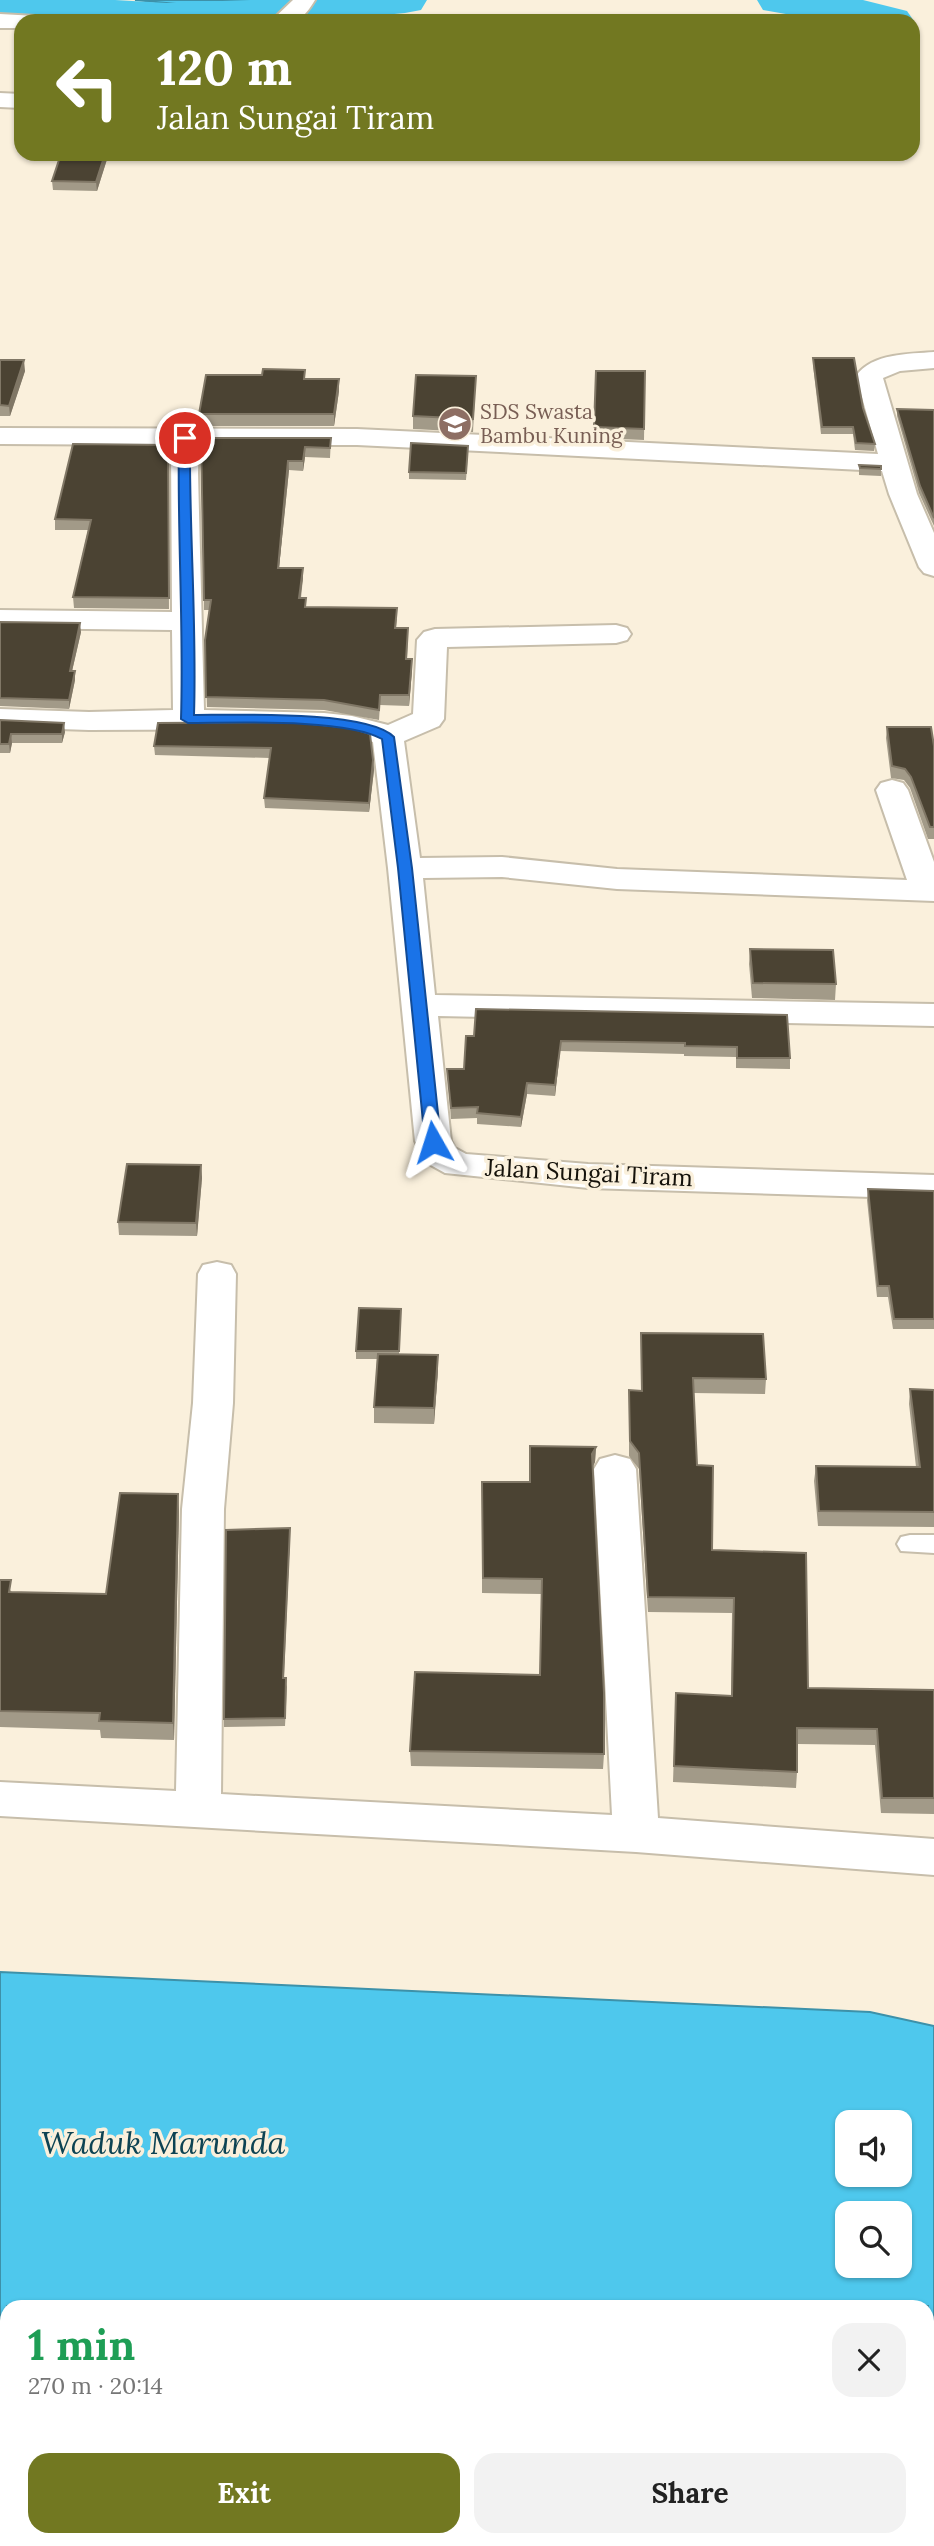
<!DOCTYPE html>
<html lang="en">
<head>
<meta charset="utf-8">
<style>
	body { margin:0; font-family:Lora,serif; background:#f2f2f2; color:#222; height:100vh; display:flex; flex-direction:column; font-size:26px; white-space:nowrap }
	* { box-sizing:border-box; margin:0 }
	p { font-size:23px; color:#767676 }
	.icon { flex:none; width:38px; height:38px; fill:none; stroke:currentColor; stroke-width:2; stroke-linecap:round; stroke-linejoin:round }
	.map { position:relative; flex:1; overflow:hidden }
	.drawer { position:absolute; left:0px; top:2300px; width:934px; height:247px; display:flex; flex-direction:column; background:#fff; border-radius:21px 21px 0 0; box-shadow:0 2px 5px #0004 }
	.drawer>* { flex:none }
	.hud { position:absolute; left:14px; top:14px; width:906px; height:147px; border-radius:21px; box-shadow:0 2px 5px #0004; background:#727821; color:#fff; overflow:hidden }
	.controls { position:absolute; left:835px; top:2110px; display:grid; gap:14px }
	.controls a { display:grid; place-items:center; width:77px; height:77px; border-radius:14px; background:#fff; box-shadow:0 2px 5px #0004; font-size:35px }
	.pin { position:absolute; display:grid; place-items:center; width:60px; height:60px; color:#fff; margin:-30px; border:4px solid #fff; border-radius:50%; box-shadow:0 2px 7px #0007 }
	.me { position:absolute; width:77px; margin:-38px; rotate:354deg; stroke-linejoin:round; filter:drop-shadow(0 0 5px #0008) }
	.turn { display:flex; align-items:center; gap:24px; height:147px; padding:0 28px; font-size:32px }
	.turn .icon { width:91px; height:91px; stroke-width:2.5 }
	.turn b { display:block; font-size:49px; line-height:60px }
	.round { display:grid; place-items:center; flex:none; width:74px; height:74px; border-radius:21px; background:#f2f2f2 }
	.head { display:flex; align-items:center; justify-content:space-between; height:119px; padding:0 28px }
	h1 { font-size:42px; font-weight:700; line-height:52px; color:#1e9e55 }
	.action { display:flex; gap:14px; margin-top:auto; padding:14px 28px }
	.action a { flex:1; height:80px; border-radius:21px; background:#727821; color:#fff; font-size:28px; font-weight:700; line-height:80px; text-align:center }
	.action a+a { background:#f2f2f2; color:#222 }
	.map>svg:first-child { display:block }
	.water { fill:#4ec8ed; stroke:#3d91a9; stroke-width:2; fill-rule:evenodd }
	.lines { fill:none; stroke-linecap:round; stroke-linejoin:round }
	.river { fill:#4ec8ed; fill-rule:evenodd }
	.lane-casing { stroke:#c7beab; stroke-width:4 }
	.street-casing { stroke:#c7beab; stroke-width:4 }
	.lane { fill:#fff; fill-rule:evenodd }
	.street { fill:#fff; fill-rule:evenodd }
	.wall { fill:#a29a88 }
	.shaded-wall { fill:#807766 }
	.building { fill:#4b4333; stroke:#807766; stroke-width:2 }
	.route { fill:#1a73e8; stroke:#114b97; stroke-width:2 }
	.labels { text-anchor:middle; stroke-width:7; stroke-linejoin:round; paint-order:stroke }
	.far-education-label { font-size:21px; fill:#785e54; stroke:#faf0dc; text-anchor:start }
	.street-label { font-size:24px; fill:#14110a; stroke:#faf0dc }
	.near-water-label { font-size:32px; font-style:italic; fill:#0d4353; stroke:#faf0dc }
</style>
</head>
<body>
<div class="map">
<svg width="934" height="2546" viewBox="0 0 934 2546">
	<rect width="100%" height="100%" fill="#faf0dc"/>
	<!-- water -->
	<g class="water">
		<path d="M135,0h144l-82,6z"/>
		<path d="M0,1972l870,40 64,14v485l-6,2v-207h-921v191l-7,3zM847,2123h53v52h-53zM847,2214h53v52h-53z"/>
	</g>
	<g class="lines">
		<!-- river -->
		<g class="river">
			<path d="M0,0h115l52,3 83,-3h177l-6,10 -16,3 -85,8h-298l-22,-1z"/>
			<path d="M757,0h106l44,11 7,10h-88l-63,-11z"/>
		</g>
		<!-- lane casing -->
		<g class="lane-casing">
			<path id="lane" d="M910,1535h24v18l-33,-2 -4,-7 4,-7z"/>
		</g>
		<!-- street casing -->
		<g class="street-casing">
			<g id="street">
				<path d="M293,0h22c-14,23 -18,21 -44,21z"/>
				<path d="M0,14l36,2 3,5h-18v7h-21z"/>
				<path d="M0,93l21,1v14l-21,-1z"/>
				<path d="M934,352v16l-34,3 -17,7 34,116 17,39v43l-10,-3 -5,-6 -30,-73 -7,-23 -525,-26h-158l-1,28 6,237 120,3 28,3 36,9 25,-11 4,-74 7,-8 11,-3 181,-4 11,3 4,6 -4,6 -11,3 -169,4 -3,72 -5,7 -35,15 16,117 82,-1 115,12 290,11 -31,-90 5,-7 11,-3 11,3 5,7 26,72v39l-317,-12 -115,-12 -79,1 12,117 499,9v22l-496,-10 13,125 4,7 11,6 122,10 346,11v24l-346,-11 -143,-15 -18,-10 -12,-22 -27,-273 -15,-126 -21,-7 -59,-6 -204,1 -89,-3v-18l89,3 84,-2 -1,-80 -172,-2v-18l172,2 -1,-167 -171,-1v-16l357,1 521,25 -22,-78c16,-23 53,-22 78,-24z"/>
				<path d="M217,1262l14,3 5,9 -3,129 -9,106 -3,285 391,21 -18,-346 6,-10 15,-4 15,4 6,10 22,349 276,21v36l-298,-23 -636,-36v-34l176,9 6,-282 11,-106 5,-129 5,-9z"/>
			</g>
		</g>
		<!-- lane -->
		<use href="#lane" class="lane"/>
		<!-- street -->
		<use href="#street" class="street"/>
	</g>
	<!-- wall -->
	<g class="wall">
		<path d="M61,154h61l-1,2h-13l-11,35 -44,-1 -1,-9z"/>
		<path d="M813,358l50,50 12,36 -1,7 -19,-1 -2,-16h-32l-8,-69z"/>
		<path d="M0,360l25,11 -15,45h-10z"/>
		<path d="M596,371h49l-1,69 -50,-2z"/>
		<path d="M476,376l-3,56 -60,-3v-13z"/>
		<path d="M306,379l33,12 -5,35h-135v-12z"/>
		<path d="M897,409l37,1v116l-15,-33 -22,-77z"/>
		<path d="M201,438h130l-1,20 -25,-1 -2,14 -14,-1 -10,98 24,10 -2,20h5v9l91,12 -1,9 12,10 -1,21 5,10 -3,37 -29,-1 -1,15 -55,-10 -117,-3 -2,-67 4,-30h-5v-10z"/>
		<path d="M168,445l1,164 -95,-1 -1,-11 15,-67h-33v-11z"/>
		<path d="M468,453l-2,27 -57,-1v-7z"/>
		<path d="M859,465l22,4v7l-22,-1z"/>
		<path d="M0,622l81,10 -9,39h3v9l-6,29 -69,-3z"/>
		<path d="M0,720l65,12 -3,11h-50l-2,10h-10z"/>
		<path d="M887,727l47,19v93h-6l-18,-51 -6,-8 -13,-2 -5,-40z"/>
		<path d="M370,734l4,36 -5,42 -104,-4 -1,-10 6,-40 -115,-3 -1,-9z"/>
		<path d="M750,949l86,35 -1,16 -83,-2 -3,-34z"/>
		<path d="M787,1015l3,43v11l-54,-1v-11l-52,-1v-2l-124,-3 -5,45 -28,-2 -6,33 -44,-3v-6l-26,1 -4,-50h17l10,-33z"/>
		<path d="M201,1165l1,13 -5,58 -78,-1 -1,-13z"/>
		<path d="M868,1189l66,2v138h-41l-5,-32h-11l-10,-97z"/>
		<path d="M401,1309l-2,45 39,16 -4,54 -60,-1v-16l3,-48h-21v-8z"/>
		<path d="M641,1333l125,46 -1,15 -72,-1 4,72 15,85 96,138 126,2v124l-53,-1 -6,-68 -78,-1v28l-1,16 -123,-6 3,-89 55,3 1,-83 -84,-1 -9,-143 -10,-13v-66l12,1z"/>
		<path d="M910,1389l24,1v137l-116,-1 -4,-45 2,-15 100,1 -7,-63z"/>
		<path d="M596,1447l-1,15 -2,5 11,287 -1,15 -192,-3 -1,-15 130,-76 2,-81 -60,-1v-111h48z"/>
		<path d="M179,1510l-5,230 -73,-2 -1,-8 -100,-3v-147l12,12 94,2z"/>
		<path d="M290,1536l-6,142 3,9 -2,39 -61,1v-8z"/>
	</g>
	<!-- shaded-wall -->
	<g class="shaded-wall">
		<path d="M105,154h3v2l-11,35 -1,-9z"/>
		<path d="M24,360l1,11 -15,45 -1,-10z"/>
		<path d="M339,379v12l-5,35v-12z"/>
		<path d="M305,447v10l-2,14v-10z"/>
		<path d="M288,461l1,9 -11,108v-10z"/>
		<path d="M303,568v10l-4,30v-10z"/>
		<path d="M80,623l1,9 -11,48v-9z"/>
		<path d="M412,659v10l-3,37v-11z"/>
		<path d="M75,671v9l-6,29v-9z"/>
		<path d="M64,723l1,9 -3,11v-9z"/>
		<path d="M11,734l1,9 -2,10 -1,-9z"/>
		<path d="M373,760l1,10 -5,42v-9z"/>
		<path d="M561,1041l-1,10 -5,45v-11z"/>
		<path d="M527,1083v11l-6,33v-10z"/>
		<path d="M201,1165l1,13 -5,58 -1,-13z"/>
		<path d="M438,1355v15l-4,54v-16z"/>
		<path d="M596,1447l-1,15 -4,7 1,-15z"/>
		<path d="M178,1494l1,16 -5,230 -1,-17z"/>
		<path d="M290,1528v8l-7,151v-9z"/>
	</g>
	<!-- building -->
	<g class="building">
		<path d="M61,154h44l-9,28 -44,-1z"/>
		<path d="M813,358h41l9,50 12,36 -19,-1 -3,-16h-31z"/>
		<path d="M0,360h24l-15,46 -9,-1z"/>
		<path d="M263,369l42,1 -1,9h35l-5,35h-135l7,-39h56z"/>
		<path d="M596,371h49l-1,58 -50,-2z"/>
		<path d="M416,375l60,1 -3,43 -60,-3z"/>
		<path d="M897,409l37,1v108l-14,-32z"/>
		<path d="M201,438h130l-1,10 -25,-1 -2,14h-15l-10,107h25l-4,30h7l-1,9 92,1 -2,20h13l-2,31h6l-3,36h-29l-1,15 -55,-10 -118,-3 -1,-57 6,-40h-7z"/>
		<path d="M411,443l57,3 -2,27 -57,-1z"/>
		<path d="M73,444l95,1 1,153 -96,-1 18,-77 -36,-1z"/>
		<path d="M859,465l22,1v3l-21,-1z"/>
		<path d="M0,622l80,1 -10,48h5l-6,29 -69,-2z"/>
		<path d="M0,720l64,3 -2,11h-51l-2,10h-9z"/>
		<path d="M293,722l58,6 19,6 3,26 -4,43 -105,-5 7,-50 -117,-2 4,-23z"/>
		<path d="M887,727h44l3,19v81h-4l-19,-50 -6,-8 -13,-3z"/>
		<path d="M750,949l83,1 3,34 -83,-1z"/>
		<path d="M476,1009l311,6 3,43h-53v-11l-52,-1v-3l-124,-2 -6,44 -28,-2 -6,34 -44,-4 1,-6 -27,1 -4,-39h17l2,-33h8z"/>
		<path d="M127,1164l74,1 -5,58 -78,-1z"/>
		<path d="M868,1189l66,2v128h-40l-5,-33h-11z"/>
		<path d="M359,1308l42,1 -2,42h-43z"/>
		<path d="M641,1333l122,1 3,45 -73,-1 4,87 16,1 -1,84 94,3 2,135 126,2v108h-52l-5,-69 -80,-1v44l-123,-6 2,-73 56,3 2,-98 -86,-1 -9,-144 -9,-12 -1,-51 13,1z"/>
		<path d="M378,1354l60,1 -4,53 -60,-1z"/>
		<path d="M910,1389l24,1v122l-115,-1 -3,-45 104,1z"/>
		<path d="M530,1446l66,1 -4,7 12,239v61l-194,-3 5,-79 125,3 2,-96 -59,-1 -1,-96h48z"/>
		<path d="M120,1493l58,1 -5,229 -74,-2 1,-8 -100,-2v-131h11l-2,12 97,2z"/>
		<path d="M290,1528l-7,150h3l-1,40 -61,1 2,-189z"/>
	</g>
	<!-- route -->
	<path class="route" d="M185,434l5,4c-1,92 7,185 4,277 41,0 174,-5 200,22l18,131 29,274 -3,3h-10l-3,-3 -27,-274 -16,-129c-37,-21 -148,-16 -194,-16l-7,-4c3,-94 -4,-187 -2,-281z"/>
	<!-- icons -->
	<defs>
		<g id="school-disc" transform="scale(1.75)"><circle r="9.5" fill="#8d6e63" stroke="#faf0dc"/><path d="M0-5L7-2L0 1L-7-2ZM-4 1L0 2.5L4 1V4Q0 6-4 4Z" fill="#fff"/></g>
	</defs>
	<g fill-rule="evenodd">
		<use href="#school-disc" x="455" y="424"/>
	</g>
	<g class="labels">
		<!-- far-education labels -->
		<g class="far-education-label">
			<text x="480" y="419">SDS Swasta<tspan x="480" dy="24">Bambu Kuning</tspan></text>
		</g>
		<!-- street labels -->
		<g class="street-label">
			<text transform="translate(589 1173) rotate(3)" y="8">Jalan Sungai Tiram</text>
		</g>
		<!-- near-water labels -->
		<g class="near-water-label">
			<text x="163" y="2154">Waduk Marunda</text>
		</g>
	</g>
</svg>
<div class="controls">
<a><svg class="icon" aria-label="sound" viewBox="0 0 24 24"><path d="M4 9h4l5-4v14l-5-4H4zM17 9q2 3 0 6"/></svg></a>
<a><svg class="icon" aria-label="search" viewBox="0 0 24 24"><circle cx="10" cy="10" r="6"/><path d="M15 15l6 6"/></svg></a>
</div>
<div class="pin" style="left:185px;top:438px;background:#d93025"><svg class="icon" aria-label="arrive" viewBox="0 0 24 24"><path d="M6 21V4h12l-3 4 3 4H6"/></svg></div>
<svg class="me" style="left:433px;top:1142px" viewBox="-20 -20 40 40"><path d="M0-17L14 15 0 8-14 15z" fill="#1a73e8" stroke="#fff" stroke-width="4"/></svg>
<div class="hud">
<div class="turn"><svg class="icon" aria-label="left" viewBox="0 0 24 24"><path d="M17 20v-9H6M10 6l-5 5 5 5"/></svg><div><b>120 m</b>Jalan Sungai Tiram</div></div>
</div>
<section class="drawer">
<div class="head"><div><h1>1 min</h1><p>270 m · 20:14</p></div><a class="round"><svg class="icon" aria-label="close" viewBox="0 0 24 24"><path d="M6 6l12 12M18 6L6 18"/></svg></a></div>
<div class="action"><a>Exit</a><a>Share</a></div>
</section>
</div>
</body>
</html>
